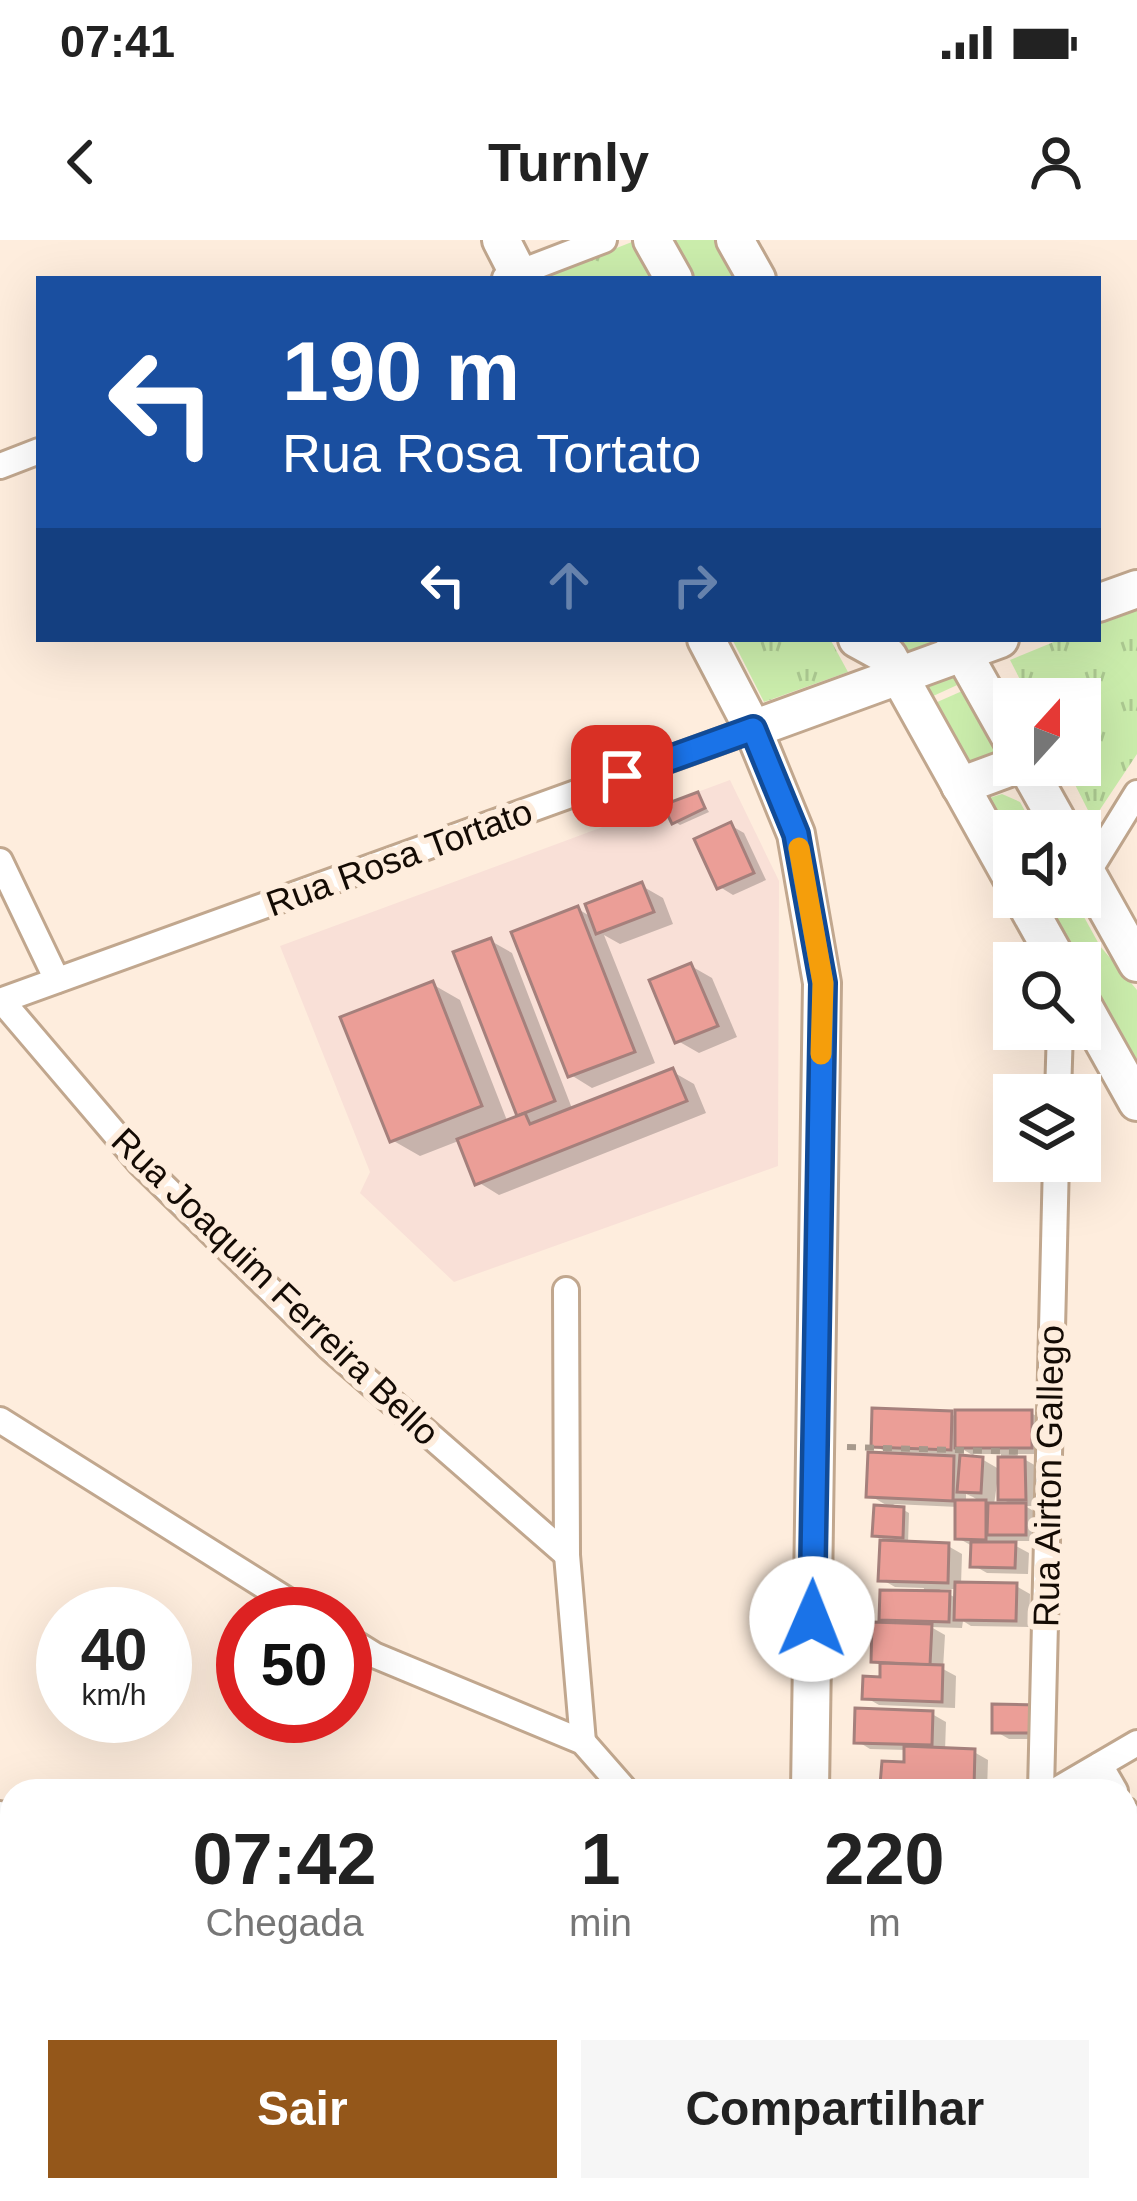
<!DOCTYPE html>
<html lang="pt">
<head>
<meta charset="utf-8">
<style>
	body { margin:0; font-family:Arial,sans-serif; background:#f6f6f6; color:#222; height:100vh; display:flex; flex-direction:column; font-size:45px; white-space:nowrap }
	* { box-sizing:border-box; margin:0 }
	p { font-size:39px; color:#767676 }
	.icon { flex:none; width:66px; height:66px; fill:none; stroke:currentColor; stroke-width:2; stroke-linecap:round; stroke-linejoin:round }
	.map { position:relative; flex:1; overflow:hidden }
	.side { position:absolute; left:0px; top:1539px; width:1137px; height:423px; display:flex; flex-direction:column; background:#fff; border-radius:36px 36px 0 0; box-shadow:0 12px 48px #0002 }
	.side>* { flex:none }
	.guide { position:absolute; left:36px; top:36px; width:1065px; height:366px; border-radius:0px; box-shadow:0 12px 48px #0002; background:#1a4fa0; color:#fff; overflow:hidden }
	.needle { width:78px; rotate:21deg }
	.buttons { position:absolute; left:993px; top:438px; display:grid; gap:24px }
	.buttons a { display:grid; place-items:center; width:108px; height:108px; border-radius:0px; background:#fff; box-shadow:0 12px 48px #0002; font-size:60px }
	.speed { position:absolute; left:36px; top:1347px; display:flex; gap:24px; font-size:60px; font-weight:700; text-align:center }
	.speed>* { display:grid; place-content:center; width:156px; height:156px; border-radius:50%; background:#fff; box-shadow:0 12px 48px #0002; line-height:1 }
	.speed small { font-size:30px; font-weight:400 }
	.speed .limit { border:18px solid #d22; background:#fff; color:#111 }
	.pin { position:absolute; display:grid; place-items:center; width:102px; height:102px; color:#fff; margin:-51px; border-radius:24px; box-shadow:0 6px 18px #0006 }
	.me { position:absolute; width:132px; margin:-66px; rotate:1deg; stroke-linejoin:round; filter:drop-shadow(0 0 9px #0008) }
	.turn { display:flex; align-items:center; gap:42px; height:252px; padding:0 48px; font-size:54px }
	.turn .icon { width:156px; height:156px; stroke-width:2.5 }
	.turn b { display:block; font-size:84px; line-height:102px }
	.lanes { display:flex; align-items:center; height:114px; padding:0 48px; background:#0003; justify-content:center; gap:60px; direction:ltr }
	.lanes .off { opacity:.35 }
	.eta { display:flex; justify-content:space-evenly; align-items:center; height:204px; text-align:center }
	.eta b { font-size:72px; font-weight:700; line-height:84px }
	.action { display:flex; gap:24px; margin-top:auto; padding:24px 48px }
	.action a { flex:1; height:138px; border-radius:0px; background:#94571a; color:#fff; font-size:48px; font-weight:700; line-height:138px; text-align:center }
	.action a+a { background:#f6f6f6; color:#222 }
	.status { display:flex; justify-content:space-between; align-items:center; height:84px; padding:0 60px; background:#fff; direction:ltr }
	.status svg { height:33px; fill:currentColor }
	header { display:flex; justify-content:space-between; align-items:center; height:156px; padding:0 48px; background:#fff; font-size:54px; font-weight:700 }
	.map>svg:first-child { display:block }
	.education { fill:#f9e0d7 }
	.grass { fill:#cbedac }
	.park { fill:url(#park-tufts) }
	.shadow { fill:#0003; fill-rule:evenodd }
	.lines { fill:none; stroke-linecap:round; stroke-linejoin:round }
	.stream { stroke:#8bd7fd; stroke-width:9 }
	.building { fill:#eb9e97; stroke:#a5807c; stroke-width:3 }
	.street-casing { stroke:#c1a78e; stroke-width:30 }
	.secondary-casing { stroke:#c1a78e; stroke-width:42 }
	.path { stroke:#a7998c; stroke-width:6; stroke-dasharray:9 9; stroke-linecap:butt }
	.street { stroke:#fff; stroke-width:24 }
	.secondary { stroke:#fff; stroke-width:36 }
	.route-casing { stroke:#114b97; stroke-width:30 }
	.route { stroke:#1a73e8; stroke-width:21 }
	.slow { stroke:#f59e0b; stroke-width:21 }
	.labels { text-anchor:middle; stroke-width:12; stroke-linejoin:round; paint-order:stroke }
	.street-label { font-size:36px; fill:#140b04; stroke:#feeddd }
</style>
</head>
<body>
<div class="status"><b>07:41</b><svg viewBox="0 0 49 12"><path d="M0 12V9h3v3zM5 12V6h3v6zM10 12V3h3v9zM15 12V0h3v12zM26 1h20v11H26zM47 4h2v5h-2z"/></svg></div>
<header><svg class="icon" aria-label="back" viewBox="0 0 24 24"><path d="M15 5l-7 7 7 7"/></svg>Turnly<svg class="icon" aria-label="person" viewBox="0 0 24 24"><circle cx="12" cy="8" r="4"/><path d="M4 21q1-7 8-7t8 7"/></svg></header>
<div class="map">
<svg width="1137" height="1961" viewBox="0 0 1137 1961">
	<defs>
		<pattern id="park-tufts" width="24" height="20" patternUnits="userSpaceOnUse" patternTransform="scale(3)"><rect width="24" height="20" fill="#cbedac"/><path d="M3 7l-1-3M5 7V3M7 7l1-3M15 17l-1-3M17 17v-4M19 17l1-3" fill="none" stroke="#adca92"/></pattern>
	</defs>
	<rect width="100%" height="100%" fill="#feeddd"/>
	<!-- education -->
	<path class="education" d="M730,540l49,101 -1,285 -324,116 -94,-89 10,-21 -90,-226z"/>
	<!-- grass -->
	<g class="grass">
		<path d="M670,0h50l22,39h-50z"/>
		<path d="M898,399h45l23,42 -35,16z"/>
		<path d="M969,448l37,64 -31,13 -9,-4 -31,-58z"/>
		<path d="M1002,554l18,8 16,29h-22v19l-28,-51z"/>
		<path d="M1040,657h33l27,49 37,44v82z"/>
	</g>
	<!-- park -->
	<g class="park">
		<path d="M637,0l22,39h-112l-2,-3z"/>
		<path d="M1137,368v146l-44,66 -28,-55h15v-66h-50l-20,-39 51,-21h37v-15z"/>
		<path d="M732,399h98l18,33 -84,30z"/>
	</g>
	<!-- shadow -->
	<g class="shadow">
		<path d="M698,555l11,17 -29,13 -6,-4z"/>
		<path d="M730,585l14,8 22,47 -33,15 -13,-8z"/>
		<path d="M642,646l21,12 10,26 -53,20 -16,-9 51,128 -63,25 -21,-13 7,-166 15,9z"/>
		<path d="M491,701l21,12 61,158 100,-39 21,12 12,29 -207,82 -21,-13 -17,-42 -41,16 -28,-16 40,-156 28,16 48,123 13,-5 -64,-164z"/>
		<path d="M691,726l21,12 25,59 -38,16 -21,-12z"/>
		<path d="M1031,1173l14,8v33h-30l23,13v39h-13l14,8 -1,27h-31l22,12 -1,21 -41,-1 -14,-8 1,-18 -16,-9v-31l-65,-3 16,9 -1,31 40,2 14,8 -1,31 55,1 14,8 -1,33 -58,-1 -8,-5 -1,7 -31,-1 14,8 -2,34 13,7 -1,32 -76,-3 -14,-8 17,-17 1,-14 -9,-5 9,-68 40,1 1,-6 -29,-1 -14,-8 2,-40 -8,-5 18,-25 -24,-14 24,-39 -19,-11 77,-31 7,4zM964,1210l5,3 11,7 -16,-1zM973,1214h28v44l13,8 -20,-1 5,-36zM966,1254l7,3 12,8 -19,-2zM939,1349h19v10z"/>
		<path d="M932,1474l14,8 -1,29 29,1 14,8 -1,31h-89l-14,-8 23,-18v-15l-37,-1 -13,-8z"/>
		<path d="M1051,1476v23h-42l-14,-8z"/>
	</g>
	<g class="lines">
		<!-- stream -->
		<path class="stream" d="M1125,1922l12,15"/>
	</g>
	<!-- building -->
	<g class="building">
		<path d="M698,552l7,16 -33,16 -9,-19z"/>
		<path d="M731,582l23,51 -37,16 -23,-50z"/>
		<path d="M642,642l12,30 -58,22 -11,-30z"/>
		<path d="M578,666l57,146 -67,25 -57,-145z"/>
		<path d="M491,698l64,163 -38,15 -64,-164z"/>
		<path d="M691,723l27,63 -43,17 -26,-63z"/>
		<path d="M433,741l49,125 -92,36 -50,-125z"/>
		<path d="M673,828l14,33 -212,84 -18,-46 68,-26 5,11z"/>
		<path d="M872,1168l80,3 -1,39 -80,-3z"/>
		<rect x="955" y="1170" width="77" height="38"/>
		<path d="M868,1212l86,4 -1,45 -87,-4z"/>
		<path d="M960,1215l23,2 -2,36 -24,-1z"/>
		<path d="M998,1217h27l1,43h-28z"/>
		<path d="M955,1260h31v40l-31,-1z"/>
		<path d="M988,1263h38v32h-39z"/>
		<path d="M874,1265l30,2 -1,31 -31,-2z"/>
		<path d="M880,1300l69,3 -1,40 -70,-2z"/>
		<path d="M971,1302h45l-1,26 -45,-1z"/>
		<path d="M955,1342l62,1 -1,38 -62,-1z"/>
		<path d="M880,1350l70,1 -1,31 -70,-2z"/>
		<path d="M872,1382l60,2 -2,41 -59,-3z"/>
		<path d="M880,1423l63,2 -1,37 -80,-3 1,-23 17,1z"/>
		<path d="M992,1464l46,1v28h-46z"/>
		<path d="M855,1468l78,3 -1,34 -78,-2z"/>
		<path d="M904,1506l71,3 -1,39 -94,-3 2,-24 22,1z"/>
		<path d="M876,1548l98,2v1h-98z"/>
	</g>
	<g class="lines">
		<!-- street casing -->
		<g class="street-casing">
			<g id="street">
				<path d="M505,38l99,-38"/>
				<path d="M0,226l39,-15"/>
				<path d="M0,621l57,119"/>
				<path d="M1087,634l50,-81"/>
				<path d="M0,761l753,-272"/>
				<path d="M2,761l138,162 191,186 236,206"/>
				<path d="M1058,855l2,-66"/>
				<path d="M566,1050l1,265 16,187"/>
				<path d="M0,1180l309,194"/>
				<path d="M345,1397l29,18 209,87 43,49"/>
				<path d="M1100,1525l15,26"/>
				<path d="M1041,1551l15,-630"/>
				<path d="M1055,1551l82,-48"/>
				<path d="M1125,1570l12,21"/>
				<path d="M0,1574l12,9"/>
				<path d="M1064,1950l1,11"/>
				<path d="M285,1961l6,-11"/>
			</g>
		</g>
		<!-- secondary casing -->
		<g class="secondary-casing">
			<g id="secondary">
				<path d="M501,0l20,39"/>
				<path d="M652,0l22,39"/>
				<path d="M735,0l22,39"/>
				<path d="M1098,363l39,-14"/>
				<path d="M706,399l47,90 43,105 26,149 -12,808"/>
				<path d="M857,399l31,17 126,226"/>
				<path d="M955,399l59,105"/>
				<path d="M753,489l247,-90"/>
				<path d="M1026,525l37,66"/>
				<path d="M960,546l57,-21"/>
				<path d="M1080,621l57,102"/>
				<path d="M1022,657l37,66"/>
				<path d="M1080,760l57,102"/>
				<path d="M800,1961v-11"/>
			</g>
		</g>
		<!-- path -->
		<path class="path" d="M847,1207l179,5"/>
		<!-- street -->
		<use href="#street" class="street"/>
		<!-- secondary -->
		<use href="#secondary" class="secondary"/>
	</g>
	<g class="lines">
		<!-- route casing -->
		<g class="route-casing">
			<path id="route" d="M622,536l131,-47 43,105 27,149 -11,636"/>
		</g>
		<!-- route -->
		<use href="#route" class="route"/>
		<!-- slow -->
		<path class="slow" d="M799,608l24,135 -2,71"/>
	</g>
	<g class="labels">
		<!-- street labels -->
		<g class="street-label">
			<text transform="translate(399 617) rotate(-20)" y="13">Rua Rosa Tortato</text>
			<text transform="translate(276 1046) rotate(44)" y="13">Rua Joaquim Ferreira Bello</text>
			<text transform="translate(1048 1236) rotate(-89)" y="13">Rua Airton Gallego</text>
		</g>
	</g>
</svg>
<div class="buttons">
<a><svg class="needle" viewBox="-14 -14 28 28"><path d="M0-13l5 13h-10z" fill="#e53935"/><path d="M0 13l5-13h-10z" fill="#767676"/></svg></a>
<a><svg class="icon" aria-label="sound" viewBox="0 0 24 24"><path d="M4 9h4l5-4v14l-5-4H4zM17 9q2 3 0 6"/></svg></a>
<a><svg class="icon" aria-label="search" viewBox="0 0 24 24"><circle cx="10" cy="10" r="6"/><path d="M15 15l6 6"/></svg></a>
<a><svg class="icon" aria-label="layers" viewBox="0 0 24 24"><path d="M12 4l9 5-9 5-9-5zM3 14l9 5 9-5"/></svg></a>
</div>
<div class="speed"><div>40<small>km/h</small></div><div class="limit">50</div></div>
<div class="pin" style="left:622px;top:536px;background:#d93025"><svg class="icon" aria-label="arrive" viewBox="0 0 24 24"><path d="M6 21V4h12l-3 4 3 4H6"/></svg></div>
<svg class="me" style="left:812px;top:1379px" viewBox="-20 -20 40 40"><circle r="19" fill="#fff"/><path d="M0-13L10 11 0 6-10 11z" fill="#1a73e8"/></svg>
<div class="guide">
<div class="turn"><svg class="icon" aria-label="left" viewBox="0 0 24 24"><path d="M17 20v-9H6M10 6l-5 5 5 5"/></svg><div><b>190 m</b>Rua Rosa Tortato</div></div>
<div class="lanes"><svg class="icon" aria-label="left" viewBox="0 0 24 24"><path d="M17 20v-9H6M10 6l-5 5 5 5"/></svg><svg class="icon off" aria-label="ahead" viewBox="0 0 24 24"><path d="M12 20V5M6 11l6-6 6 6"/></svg><svg class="icon off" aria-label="right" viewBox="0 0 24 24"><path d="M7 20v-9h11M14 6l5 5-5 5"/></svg></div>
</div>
<section class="side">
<div class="eta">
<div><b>07:42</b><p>Chegada</p></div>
<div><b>1</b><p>min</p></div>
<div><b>220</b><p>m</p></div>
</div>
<div class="action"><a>Sair</a><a>Compartilhar</a></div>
</section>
</div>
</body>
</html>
